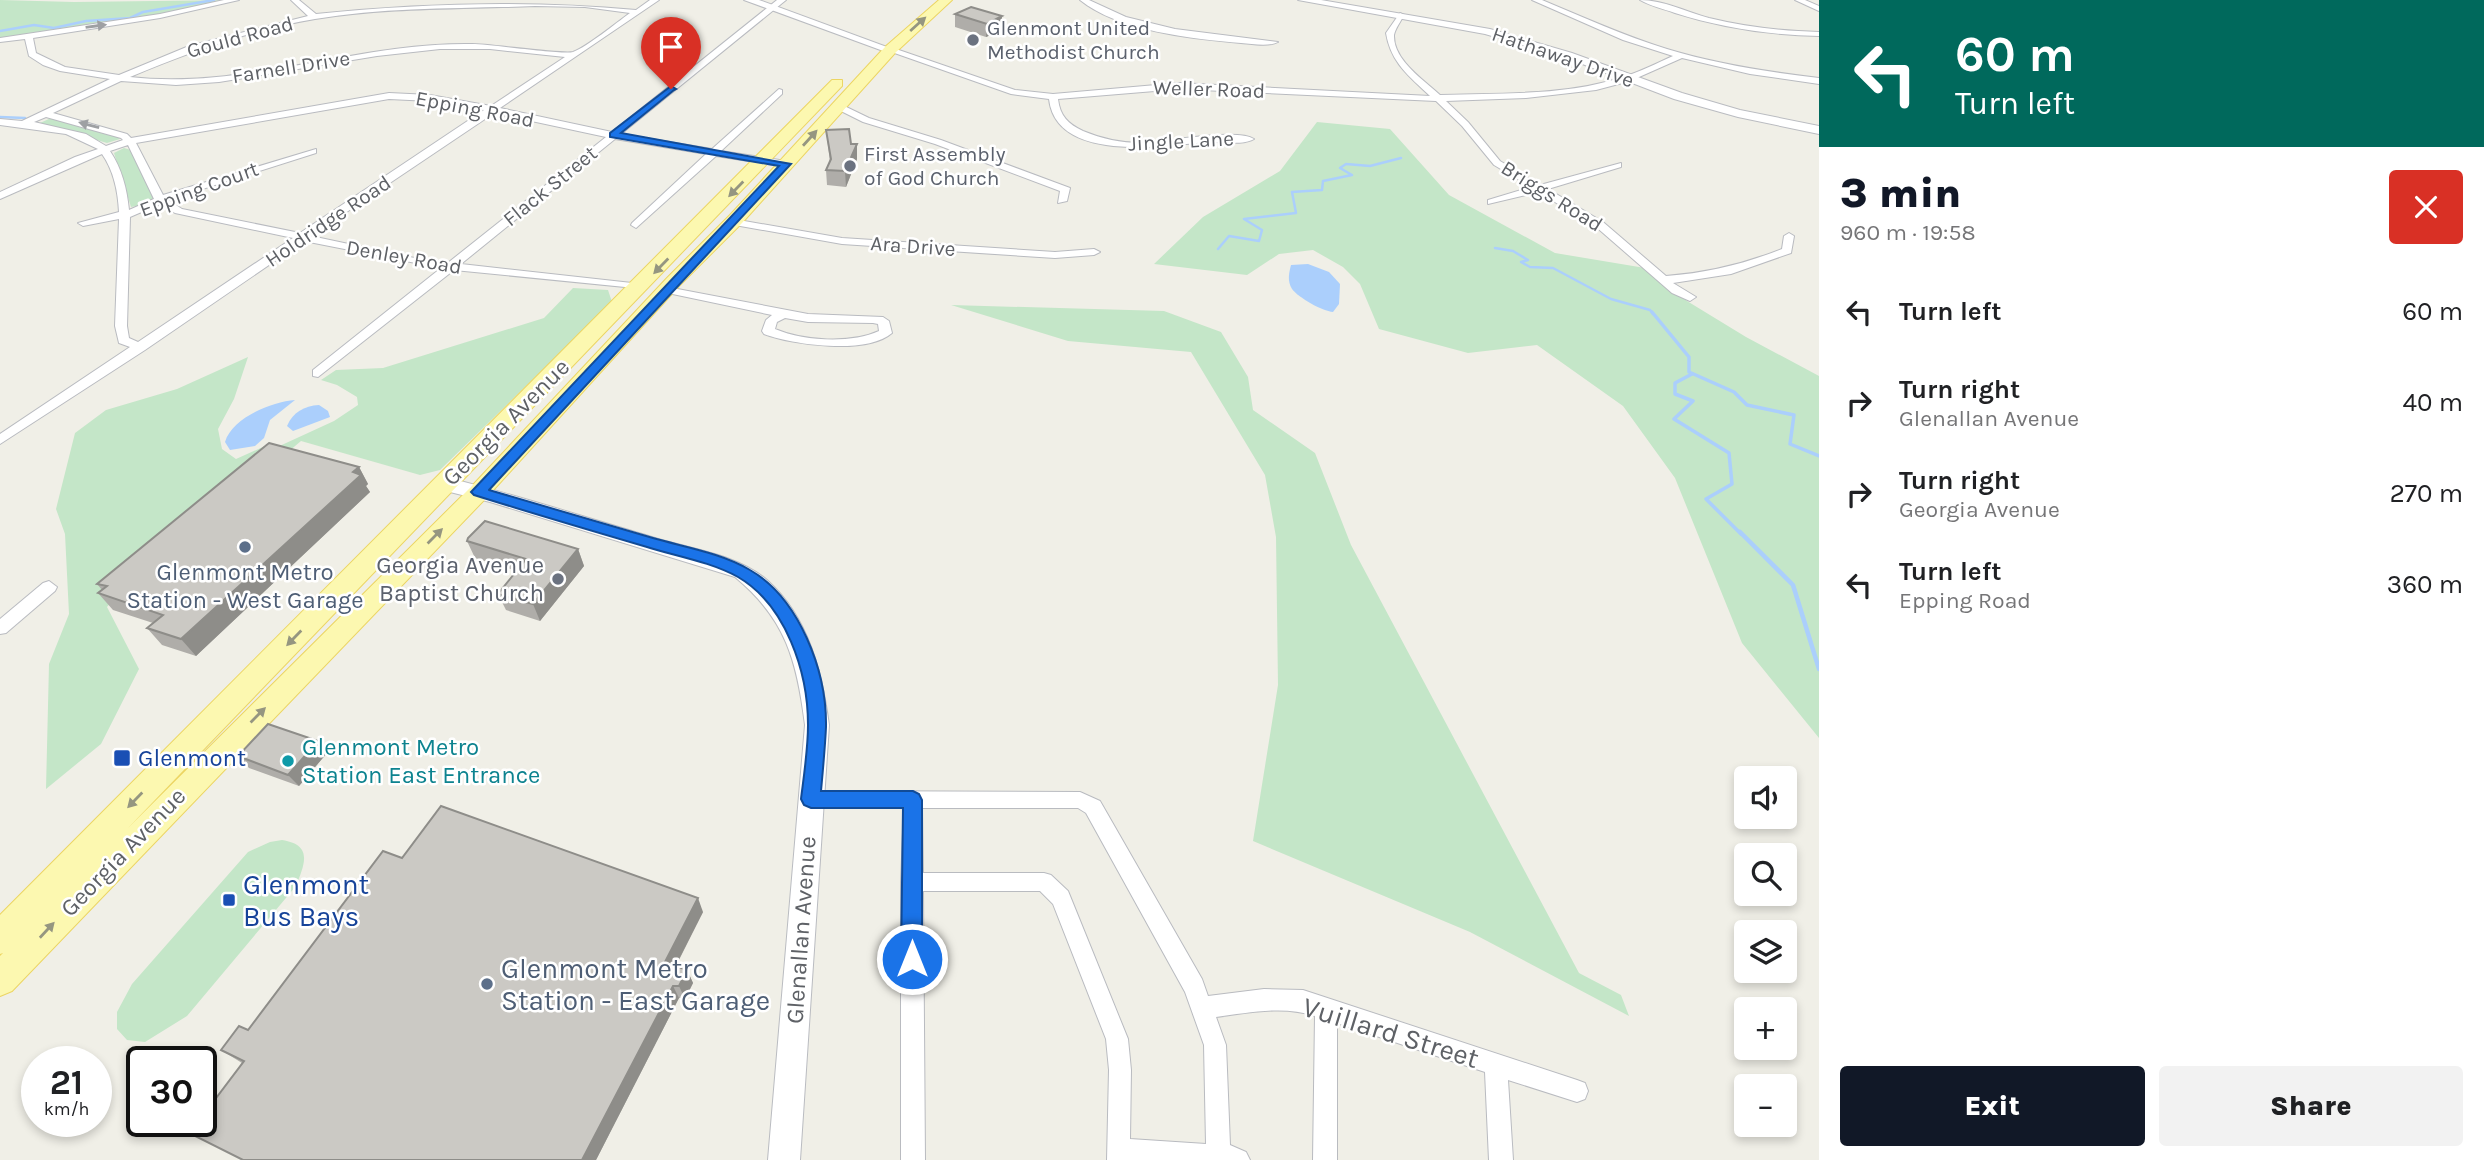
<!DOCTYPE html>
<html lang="en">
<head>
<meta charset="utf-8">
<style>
	body { margin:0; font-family:Karla,sans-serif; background:#f2f2f2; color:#202124; height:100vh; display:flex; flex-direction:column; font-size:26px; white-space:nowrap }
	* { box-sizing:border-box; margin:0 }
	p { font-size:23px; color:#757577 }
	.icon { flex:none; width:38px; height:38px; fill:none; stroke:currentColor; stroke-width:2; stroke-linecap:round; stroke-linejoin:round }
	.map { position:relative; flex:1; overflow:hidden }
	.details { display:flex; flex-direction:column; background:#fff; width:665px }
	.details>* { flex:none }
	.top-card { background:#00695c; color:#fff; overflow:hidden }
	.tools { position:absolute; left:1734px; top:766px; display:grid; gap:14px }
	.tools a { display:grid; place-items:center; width:63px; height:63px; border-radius:7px; background:#fff; box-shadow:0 4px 10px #0003; font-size:35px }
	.speed { position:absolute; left:21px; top:1046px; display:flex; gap:14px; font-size:35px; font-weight:700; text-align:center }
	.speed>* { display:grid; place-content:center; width:91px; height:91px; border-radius:50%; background:#fff; box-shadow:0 4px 10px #0003; line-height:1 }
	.speed small { font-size:18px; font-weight:400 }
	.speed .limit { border:4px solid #111; border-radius:10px; background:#fff; color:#111 }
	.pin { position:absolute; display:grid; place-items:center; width:60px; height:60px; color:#fff; margin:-72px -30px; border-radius:50% 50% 50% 0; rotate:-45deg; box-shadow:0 0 7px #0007 }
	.pin .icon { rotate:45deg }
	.me { position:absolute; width:77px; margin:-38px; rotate:0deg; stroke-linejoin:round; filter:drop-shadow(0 0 5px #0008) }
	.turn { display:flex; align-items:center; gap:24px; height:147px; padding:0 21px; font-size:32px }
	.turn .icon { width:91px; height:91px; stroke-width:2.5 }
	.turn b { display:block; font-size:49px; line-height:60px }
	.round { display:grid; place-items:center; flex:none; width:74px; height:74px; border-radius:7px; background:#f2f2f2 }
	.head { display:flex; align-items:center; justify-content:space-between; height:119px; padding:0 21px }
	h1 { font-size:42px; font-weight:800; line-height:52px; color:#111827 }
	.cta { display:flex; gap:14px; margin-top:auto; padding:14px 21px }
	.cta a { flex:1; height:80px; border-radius:7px; background:#111827; color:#fff; font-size:28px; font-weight:800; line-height:80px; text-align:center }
	.cta a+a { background:#f2f2f2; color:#202124 }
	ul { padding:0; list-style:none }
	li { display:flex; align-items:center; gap:21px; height:91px; padding:0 21px }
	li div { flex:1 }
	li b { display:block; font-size:26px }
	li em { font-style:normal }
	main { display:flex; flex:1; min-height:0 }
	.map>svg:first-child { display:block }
	.green { fill:#c4e6c8 }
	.water { fill:#abcffc }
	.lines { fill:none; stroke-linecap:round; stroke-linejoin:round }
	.stream-far2 { stroke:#abcffc; stroke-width:2.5 }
	.stream-far1 { stroke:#abcffc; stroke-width:3.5 }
	.stream { stroke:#abcffc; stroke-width:4.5 }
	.street-casing { stroke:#b9bbc0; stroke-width:2 }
	.secondary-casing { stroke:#babcc1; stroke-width:2 }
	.primary-casing { stroke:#ecd563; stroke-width:2 }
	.street { fill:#fff; fill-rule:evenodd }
	.secondary { fill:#fff; fill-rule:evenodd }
	.primary { fill:#fcf8b0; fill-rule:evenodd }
	.wall { fill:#afada9 }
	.shaded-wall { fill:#8e8d89 }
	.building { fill:#cbc9c4; stroke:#8e8d89; stroke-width:2 }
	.oneway { fill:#959680 }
	.oneway2 { fill:#9ea0a3 }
	.route { fill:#1a73e8; stroke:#114b97; stroke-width:2 }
	.worship-dot { fill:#6b7280; stroke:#fff; stroke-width:2.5 }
	.service-dot { fill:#5c6f8a; stroke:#fff; stroke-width:2.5 }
	.transit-dot { fill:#1a4fb4; stroke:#fff; stroke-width:2.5 }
	.culture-dot { fill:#0f9aa8; stroke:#fff; stroke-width:2.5 }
	.labels { text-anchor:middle; stroke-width:5; stroke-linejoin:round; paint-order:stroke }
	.far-worship-label { font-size:21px; fill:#5b616d; stroke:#fff; text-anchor:start }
	.far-street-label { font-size:21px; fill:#5e6166; stroke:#fff }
	.street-label { font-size:24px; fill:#5e6166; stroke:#fff }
	.worship-label { font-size:24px; fill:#5b616d; stroke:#fff; text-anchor:end }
	.service-label { font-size:24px; fill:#4e5e75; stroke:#fff }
	.culture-label { font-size:24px; fill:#0d838f; stroke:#fff; text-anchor:start }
	.transit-label { font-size:24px; fill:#164399; stroke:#fff; text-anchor:start }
	.near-transit-label { font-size:28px; fill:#164399; stroke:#fff; text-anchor:start }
	.near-service-label { font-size:28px; fill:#4e5e75; stroke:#fff; text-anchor:start }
	.near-street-label { font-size:28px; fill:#5e6166; stroke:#fff }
</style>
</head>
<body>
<main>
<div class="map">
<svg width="1819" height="1160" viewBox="0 0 1819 1160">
	<rect width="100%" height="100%" fill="#f0efe7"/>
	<!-- green -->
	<g class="green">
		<path d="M0,0l74,2 161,-2 -45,10 -190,30z"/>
		<path d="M51,118l68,19 1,2 -13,4 -67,-20z"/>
		<path d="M1317,122l73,7 59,66 106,58 90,15 42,33 59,36 73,39v362l-77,-95 -67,-165 -52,-72 -86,-61 -69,8 -89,-24 -19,-45 -17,-17 -30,-17 -34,4 -32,21 -93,-11 49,-47 77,-46z"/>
		<path d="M124,148l7,2 23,50 -7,4 -16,3 -17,-54z"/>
		<path d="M573,288l35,2 4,12 -172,168 -20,5 -119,-34 -189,160 -5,6 32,62 -38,75 -55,45 3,-125 20,-50 -4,-80 -9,-25 19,-76 31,-23 71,-21 71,-32 -14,42 -16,30 4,20 14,10 29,-13 8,3 61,-28 24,-16 -1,-8 -20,-12 -16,-5 15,-10 47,-2 161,-50z"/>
		<path d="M951,305l213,6 57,21 27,45 5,33 62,43 36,92 228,428 42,22 8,21 -159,-84 -217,-91 25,-156 -2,-148 -11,-62 -74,-123 -123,-11z"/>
		<path d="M282,840c31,5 23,23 14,46l-109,130 -42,26 -18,-2 -10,-11v-17l15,-28 116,-132 22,-10z"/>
	</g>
	<!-- water -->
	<g class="water">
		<path d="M1308,264l21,8 11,12 -1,20 -6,8c-11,-1 -34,-14 -41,-23 -5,-8 -3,-16 -1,-24z"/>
		<path d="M295,400l-25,20 -6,18 -9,8 -25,4 -5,-8c7,-24 46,-40 70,-42z"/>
		<path d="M319,405l9,6 2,6 -37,14 -6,-5c6,-14 17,-20 32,-21z"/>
	</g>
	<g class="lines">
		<!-- stream-far2 -->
		<g class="stream-far2">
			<path d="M0,31l34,-6 20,3 32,-7 44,-3 13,-6 71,-12"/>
			<path d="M0,117l25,1"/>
			<path d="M1495,248l18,3 15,9 -7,2 9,5 23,1 58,31 39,11 3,4"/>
			<path d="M1218,249l11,-13 30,5 3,-11 -18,-11 52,-6 -4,-21 30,-2 1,-9 29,-6 -12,-7 6,-4 24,2 31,-8"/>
		</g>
		<!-- stream-far1 -->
		<g class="stream-far1">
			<path d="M1652,312l37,45v15l45,20 13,13 47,10 -4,29 29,12"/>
			<path d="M1692,374l-17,9v11l18,7 -19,18 55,34 3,31 -26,15 35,35"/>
		</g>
		<!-- stream -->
		<path class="stream" d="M1740,532l53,53 26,84"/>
		<!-- street casing -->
		<g class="street-casing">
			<g id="street">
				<path d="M224,0h15l-79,18 -127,20 3,15 29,14 54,8 70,-29 119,-30 -17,-16h8l17,14c106,-11 214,-14 320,-4l14,-10h9l-159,108 112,24 165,-132h9l-165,134 91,15 67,-60 3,1v4l-61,57 65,10 5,3 -5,3 -70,-11 -80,72 -5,-3 1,-2 74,-69 -91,-15 -154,125 180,20 4,1v4l-191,-19 -136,107 -5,-1v-6l128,-102 -137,-27 -159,109 -145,94v-10l130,-87 -11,-4 -4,-17 4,-107 -36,7 -5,-3 41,-11c-1,-20 -5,-41 -17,-58l-102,45v-7l75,-35 23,-8 -32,-15 -66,-9v-6l22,2 88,-42 -50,-8 -17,-6 -14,-9 -4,-17 -25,3v-4l160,-24zM535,6l50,1 45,6c-14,10 -43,34 -57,39 -10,3 -83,-8 -101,-8 -115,-2 -226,46 -342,33 59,-25 121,-47 185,-58 72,-12 147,-10 220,-13zM440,49h50l75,8 -74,49 -61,-11 -41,-2 -258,45 -4,-4 -74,-21 68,-32 55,4 43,-3 158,-26zM389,99l41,2 54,9 -184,123 -118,-24 -14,-9 148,-47v-4l-153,46 -27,-52zM494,113l112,24 -157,125 -25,-2 -113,-24zM46,117l75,21 2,2 -17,6 -20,-12 -52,-12zM128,145l26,54 -25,11c-2,-21 -7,-41 -19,-59zM160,204l15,9 118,25 -155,104 -9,-4 -2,-12 3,-109z"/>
				<path d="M1080,0h9l37,17 49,12 103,13c-9,5 -26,2 -37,1 -48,-4 -123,-12 -161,-43z"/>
				<path d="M1532,0h10c41,17 82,36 125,49 49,15 101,23 152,29v6l-69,-10 -68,-16 -52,23 -34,9 -70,8 -80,3 22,21 32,39 40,24 81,-22v4l-73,22 55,33 63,54c41,-3 78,-12 116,-27l2,-13 5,-3 5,3 -3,17 -60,21 -58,9 23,14 -6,4 -18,-8 -77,-67 -57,-34 -50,12v-4l43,-13 -37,-22 -32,-39 -26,-25 -257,-12 -121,10c2,17 10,25 25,32 19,8 38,12 58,12 24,-1 96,-15 113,-4 -11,7 -35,2 -48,3 -43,4 -150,21 -157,-43l-38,-5 -125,-44 7,-2 122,42 38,4 126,-11 251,13c-21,-20 -39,-33 -44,-63l14,-20 4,2c-3,6 -9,14 -10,20 -1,25 30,45 46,60 60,-2 126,1 183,-18 17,-5 34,-14 50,-21l-50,-16z"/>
				<path d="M1640,0c23,0 47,12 69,18 37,9 73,13 110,14v4c-49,-1 -97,-8 -144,-23 -11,-4 -25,-7 -35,-13z"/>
				<path d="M1795,0h10l14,6v5z"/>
				<path d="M838,103l31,15 72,22 129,48 -3,13 -9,2 2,-12 -125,-47 -72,-22 -28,-14 -2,-2z"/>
				<path d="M733,219l109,19 213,14 39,-3 6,3 -6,3 -39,3 -213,-14 -113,-20 -1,-2z"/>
				<path d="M667,287l141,27 75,3 6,4 3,12c-25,22 -99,12 -128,1l-2,-3 4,-11 6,-5 -109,-23 -2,-2zM785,318l23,4 65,1 5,1 1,7c-28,13 -76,10 -104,-2l2,-7z"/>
				<path d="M49,581l8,6 -2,4 -49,42 -6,1v-15l43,-36z"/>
				<path d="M811,791l269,1 20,9 102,178 6,17 56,-7 39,1 274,90 8,3 3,8 -3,8 -8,3 -69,-22 5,80h-24l-4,-88 -148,-49v137h-24l2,-144c-32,-11 -67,-3 -99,1l10,28 4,100 16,7 4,8h-143l2,-90 -3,-31 -53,-135 -13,-13h-117l2,269h-24v-278l3,-74 -93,-1 -7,-2 -2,-6 2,-6zM922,808h156l8,5 99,179 19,53 2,99 -76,-5 1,-69 -3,-31 -60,-148 -17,-16 -7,-2h-121z"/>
			</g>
		</g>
		<!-- secondary casing -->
		<g class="secondary-casing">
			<g id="secondary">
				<path d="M744,0h15l136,50 -9,2z"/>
				<path d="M1298,0h23l169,29 82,24 110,40 58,17 79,16v8l-81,-17 -64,-18 -110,-42 -79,-23z"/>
				<path d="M445,477c71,18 140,40 210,61 36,11 84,17 113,43 41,37 54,92 61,144l-29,435h-32l37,-435c-8,-64 -19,-106 -70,-148l-245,-75 -52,-13 -3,-5 3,-5z"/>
			</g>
		</g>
		<!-- primary casing -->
		<g class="primary-casing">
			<path id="primary" d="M939,0h13l-57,53 -153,170 -63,63 -192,211 -475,494 -12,5v-40l3,-3 -3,1v-39l832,-835h10v6l-714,742 343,-341 196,-209 63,-63 155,-168z"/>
		</g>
		<!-- street -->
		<use href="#street" class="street"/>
		<!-- secondary -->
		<use href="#secondary" class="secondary"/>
		<!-- primary -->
		<use href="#primary" class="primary"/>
	</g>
	<!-- wall -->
	<g class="wall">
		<path d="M955,14l47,2v14l-16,7 -31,-10z"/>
		<path d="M826,130l25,14h6v15l-11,28 -19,-2 -1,-15 4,-8z"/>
		<path d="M359,467l9,17 -2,2 4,6 -174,164 -34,-11 -15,-17 6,-5 -40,-13 -15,-17 4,-3 -5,-6z"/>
		<path d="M467,541l111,8 6,17 -44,55 -34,-11 -8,-16 19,-23 -42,-13z"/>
		<path d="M327,753l-28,33 -50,-18 -11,-12z"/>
		<path d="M402,858l301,54 -27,54 11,4 6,13 -8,16 -6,-1 -83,162h-353l-1,-97 -21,-13 27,-20z"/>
	</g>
	<!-- shaded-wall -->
	<g class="shaded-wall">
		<path d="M1002,16v14l-16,7 1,-13z"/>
		<path d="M857,144v15l-11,28 -1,-16z"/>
		<path d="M359,467l9,17 -2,2 4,6 -174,164 -15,-17z"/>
		<path d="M578,549l6,17 -44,55 -7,-17z"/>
		<path d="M318,741l9,12 -28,33 -11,-11z"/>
		<path d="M698,898l5,14 -32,63 -6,-13z"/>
		<path d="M687,970l6,13 -8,16 -6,-13z"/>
		<path d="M673,986l6,12 -83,162h-14z"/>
	</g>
	<!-- building -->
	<g class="building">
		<path d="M971,7l31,9 -15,8 -32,-10z"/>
		<path d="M849,129l2,15h6l-12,27 -19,-1 5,-11 -5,-29z"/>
		<path d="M269,443l90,24 -6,5 8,3 -180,164 -34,-11 16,-13 -65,-22 9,-7 -10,-2z"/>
		<path d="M485,521l93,28 -45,55 -35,-10 28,-35 -59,-18 1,-3z"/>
		<path d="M268,724l50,17 -30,34 -50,-19z"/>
		<path d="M441,806l257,92 -33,64 22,8 -8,16h-6l-91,174h-339l-54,-27 9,-11h3v-4l43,-57 -23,-11 18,-24 9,4 135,-179 19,7z"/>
	</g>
	<!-- one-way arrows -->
	<defs><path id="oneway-solid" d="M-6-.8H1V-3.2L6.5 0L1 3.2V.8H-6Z" transform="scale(1.75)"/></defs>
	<g class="oneway">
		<use href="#oneway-solid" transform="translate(918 24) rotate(-42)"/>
		<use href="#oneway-solid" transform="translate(810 138) rotate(-48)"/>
		<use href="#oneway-solid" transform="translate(736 189) rotate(134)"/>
		<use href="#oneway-solid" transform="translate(661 266) rotate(134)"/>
		<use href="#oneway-solid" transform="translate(435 536) rotate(-45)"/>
		<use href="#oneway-solid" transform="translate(294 638) rotate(134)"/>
		<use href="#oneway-solid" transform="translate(258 715) rotate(-45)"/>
		<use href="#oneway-solid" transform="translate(135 800) rotate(134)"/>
		<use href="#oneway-solid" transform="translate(47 930) rotate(-47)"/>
	</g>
	<g class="oneway2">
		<use href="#oneway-solid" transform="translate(96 26) rotate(-8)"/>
		<use href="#oneway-solid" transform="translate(89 125) rotate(-165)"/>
	</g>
	<!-- route -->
	<path class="route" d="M671,86l5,3 -2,1 -53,43 170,31 -302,326c55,16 110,32 164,48 31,9 69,15 97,32 49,28 77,101 76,157 -1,21 -3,42 -5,64h92l6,3 3,6v159l-3,8 -7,3 -8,-3 -3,-8 2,-151h-92l-7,-3 -3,-6c3,-24 7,-50 7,-74 0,-53 -22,-120 -70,-148 -27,-15 -62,-21 -91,-30 -58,-17 -116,-34 -173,-52l-3,-3 308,-326 -169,-29v-4z"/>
	<!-- markers -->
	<g class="worship-dot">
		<circle cx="973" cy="40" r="7"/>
		<circle cx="850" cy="166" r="7"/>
		<circle cx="558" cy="579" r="7"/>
	</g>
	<g class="service-dot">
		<circle cx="245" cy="547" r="7"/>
		<circle cx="487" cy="984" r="7"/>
	</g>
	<g class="transit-dot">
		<rect x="113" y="749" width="18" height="18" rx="3.5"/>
		<rect x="222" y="893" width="14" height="14" rx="3.5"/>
	</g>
	<circle class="culture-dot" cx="288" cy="761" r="7"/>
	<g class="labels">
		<!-- far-worship labels -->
		<g class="far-worship-label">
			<text x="987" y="35">Glenmont United<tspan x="987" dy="24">Methodist Church</tspan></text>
			<text x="864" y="161">First Assembly<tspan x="864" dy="24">of God Church</tspan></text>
		</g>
		<!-- far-street labels -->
		<g class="far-street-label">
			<text transform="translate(240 37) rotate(-15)" y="7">Gould Road</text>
			<text transform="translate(1563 57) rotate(19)" y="7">Hathaway Drive</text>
			<text transform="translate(291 67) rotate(-9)" y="7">Farnell Drive</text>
			<text transform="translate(1209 89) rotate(2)" y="7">Weller Road</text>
			<text transform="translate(475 109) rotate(11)" y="7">Epping Road</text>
			<text transform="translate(1181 141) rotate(-3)" y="7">Jingle Lane</text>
			<text transform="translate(550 186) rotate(-39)" y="7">Flack Street</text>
			<text transform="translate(199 189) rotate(-20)" y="7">Epping Court</text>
			<text transform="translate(1552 196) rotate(32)" y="7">Briggs Road</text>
			<text transform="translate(328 221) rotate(-34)" y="7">Holdridge Road</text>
			<text transform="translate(913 246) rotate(4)" y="7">Ara Drive</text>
			<text transform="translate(404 257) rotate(10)" y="7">Denley Road</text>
		</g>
		<!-- street labels -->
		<g class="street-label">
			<text transform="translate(506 422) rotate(-45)" y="8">Georgia Avenue</text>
			<text transform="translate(123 852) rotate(-46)" y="8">Georgia Avenue</text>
			<text transform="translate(801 930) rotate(-86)" y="8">Glenallan Avenue</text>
		</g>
		<!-- worship labels -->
		<g class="worship-label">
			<text x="544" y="573">Georgia Avenue<tspan x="544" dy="28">Baptist Church</tspan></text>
		</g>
		<!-- service labels -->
		<g class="service-label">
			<text x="245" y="580">Glenmont Metro<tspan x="245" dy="28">Station - West Garage</tspan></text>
		</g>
		<!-- culture labels -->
		<g class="culture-label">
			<text x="302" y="755">Glenmont Metro<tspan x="302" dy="28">Station East Entrance</tspan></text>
		</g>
		<!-- transit labels -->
		<g class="transit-label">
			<text x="138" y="766">Glenmont</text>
		</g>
		<!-- near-transit labels -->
		<g class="near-transit-label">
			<text x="243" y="894">Glenmont<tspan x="243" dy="32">Bus Bays</tspan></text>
		</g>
		<!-- near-service labels -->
		<g class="near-service-label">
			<text x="501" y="978">Glenmont Metro<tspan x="501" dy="32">Station - East Garage</tspan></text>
		</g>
		<!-- near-street labels -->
		<g class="near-street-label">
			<text transform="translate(1391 1032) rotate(17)" y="10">Vuillard Street</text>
		</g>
	</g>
</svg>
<div class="tools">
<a><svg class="icon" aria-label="sound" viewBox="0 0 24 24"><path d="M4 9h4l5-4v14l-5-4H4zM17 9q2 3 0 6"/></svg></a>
<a><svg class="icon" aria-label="search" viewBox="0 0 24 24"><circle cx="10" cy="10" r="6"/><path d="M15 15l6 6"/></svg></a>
<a><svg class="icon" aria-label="layers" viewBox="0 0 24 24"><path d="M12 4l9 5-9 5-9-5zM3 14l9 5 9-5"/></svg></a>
<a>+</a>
<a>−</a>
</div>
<div class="speed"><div>21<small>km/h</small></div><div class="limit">30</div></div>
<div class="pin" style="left:671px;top:89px;background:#d93025"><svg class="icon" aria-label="arrive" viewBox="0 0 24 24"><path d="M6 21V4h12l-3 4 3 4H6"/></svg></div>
<svg class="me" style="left:912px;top:959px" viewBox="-20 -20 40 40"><circle r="17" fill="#1a73e8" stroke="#fff" stroke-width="3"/><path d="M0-11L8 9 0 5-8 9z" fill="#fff"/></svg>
</div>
<section class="details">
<div class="top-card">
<div class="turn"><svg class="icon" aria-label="left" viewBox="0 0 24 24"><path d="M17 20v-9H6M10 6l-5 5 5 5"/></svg><div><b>60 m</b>Turn left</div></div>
</div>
<div class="head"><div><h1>3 min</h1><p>960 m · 19:58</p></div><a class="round" style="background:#d93025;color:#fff"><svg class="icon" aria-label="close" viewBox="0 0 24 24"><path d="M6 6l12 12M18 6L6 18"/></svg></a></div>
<ul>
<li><svg class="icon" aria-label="left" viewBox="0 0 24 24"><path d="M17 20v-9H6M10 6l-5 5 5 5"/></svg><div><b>Turn left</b></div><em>60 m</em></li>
<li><svg class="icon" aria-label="right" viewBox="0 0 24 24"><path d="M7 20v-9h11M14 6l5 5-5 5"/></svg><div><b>Turn right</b><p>Glenallan Avenue</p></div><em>40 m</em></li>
<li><svg class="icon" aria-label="right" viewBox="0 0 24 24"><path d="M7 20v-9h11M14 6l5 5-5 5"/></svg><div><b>Turn right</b><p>Georgia Avenue</p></div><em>270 m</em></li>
<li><svg class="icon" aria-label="left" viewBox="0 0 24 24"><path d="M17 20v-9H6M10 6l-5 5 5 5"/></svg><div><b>Turn left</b><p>Epping Road</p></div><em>360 m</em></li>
</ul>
<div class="cta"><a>Exit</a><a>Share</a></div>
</section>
</main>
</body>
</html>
